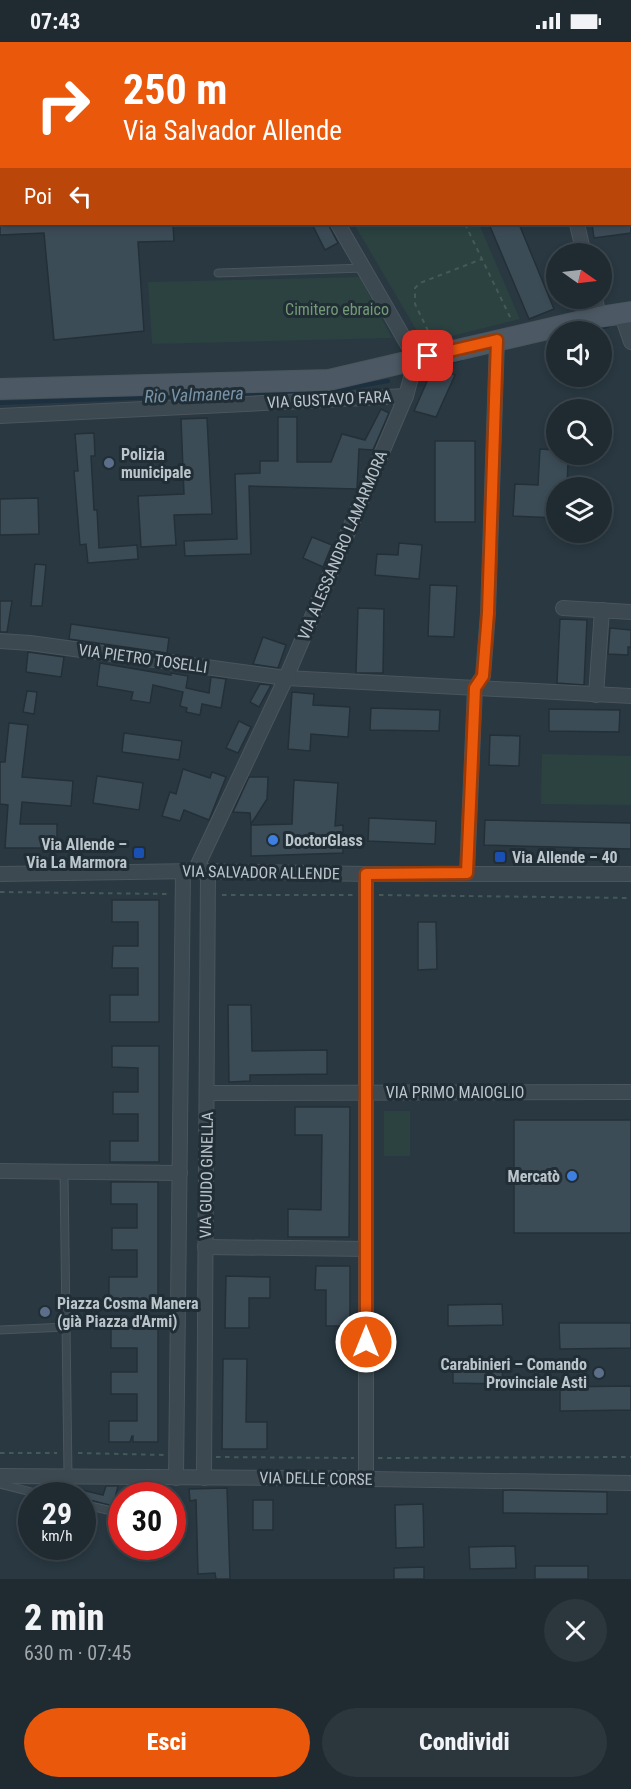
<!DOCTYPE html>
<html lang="it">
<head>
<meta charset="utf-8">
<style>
	body { margin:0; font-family:"Roboto Condensed",sans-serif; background:#2c363d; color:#f1f3f6; height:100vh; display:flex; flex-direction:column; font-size:22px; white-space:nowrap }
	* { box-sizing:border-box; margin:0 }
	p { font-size:20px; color:#a1a7ab }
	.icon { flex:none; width:33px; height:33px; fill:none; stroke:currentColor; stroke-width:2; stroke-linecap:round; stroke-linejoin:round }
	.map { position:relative; height:1537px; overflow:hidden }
	.sheet { display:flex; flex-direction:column; background:#1f2a31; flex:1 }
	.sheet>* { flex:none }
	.guide { position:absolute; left:0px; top:0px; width:632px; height:183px; box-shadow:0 3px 9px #0003,0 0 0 2px #3c464d; background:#ea580c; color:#fff; overflow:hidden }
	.needle { width:39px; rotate:104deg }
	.tools { position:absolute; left:546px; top:201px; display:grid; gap:12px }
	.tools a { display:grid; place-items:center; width:66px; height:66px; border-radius:50%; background:#1f2a31; box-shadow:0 3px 9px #0003,0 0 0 2px #3c464d; font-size:30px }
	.speed { position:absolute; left:18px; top:1440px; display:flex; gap:12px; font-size:30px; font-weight:700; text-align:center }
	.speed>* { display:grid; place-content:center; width:78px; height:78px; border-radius:50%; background:#1f2a31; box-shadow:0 3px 9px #0003,0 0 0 2px #3c464d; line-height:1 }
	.speed small { font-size:15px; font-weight:400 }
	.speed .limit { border:9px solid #d22; background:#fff; color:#111 }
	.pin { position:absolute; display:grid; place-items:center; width:51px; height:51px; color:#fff; margin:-26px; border-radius:12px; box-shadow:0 3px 9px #0006 }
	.me { position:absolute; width:66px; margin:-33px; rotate:0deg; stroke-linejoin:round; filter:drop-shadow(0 0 4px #0008) }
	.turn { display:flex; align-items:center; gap:21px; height:126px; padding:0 24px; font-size:27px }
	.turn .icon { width:78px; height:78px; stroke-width:2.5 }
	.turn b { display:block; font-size:42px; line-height:51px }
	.then { display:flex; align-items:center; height:57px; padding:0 24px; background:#0003; gap:12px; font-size:22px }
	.round { display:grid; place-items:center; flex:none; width:63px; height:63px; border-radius:32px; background:#2c363d }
	.overview { display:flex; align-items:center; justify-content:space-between; height:102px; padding:0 24px }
	h1 { font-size:36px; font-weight:800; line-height:45px }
	.primary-button { display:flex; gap:12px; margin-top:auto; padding:12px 24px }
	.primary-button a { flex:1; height:69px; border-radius:36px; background:#ea580c; color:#fff; font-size:24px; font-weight:800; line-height:69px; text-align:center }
	.primary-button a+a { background:#2c363d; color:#f1f3f6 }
	.status { display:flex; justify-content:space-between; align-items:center; height:42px; padding:0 30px; background:#1f2a31; direction:ltr }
	.status svg { height:16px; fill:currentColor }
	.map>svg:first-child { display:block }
	.green { fill:#2b4241 }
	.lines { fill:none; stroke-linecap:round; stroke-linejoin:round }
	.stream { stroke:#1c303f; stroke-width:4 }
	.building { fill:#3c4c57; stroke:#243038; stroke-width:1.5 }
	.lane-casing { stroke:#4a555d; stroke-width:9 }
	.street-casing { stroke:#4a555d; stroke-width:16 }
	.secondary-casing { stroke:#4a555d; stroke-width:22 }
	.path { stroke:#445a58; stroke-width:2; stroke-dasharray:4.5 4.5; stroke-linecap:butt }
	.lane { stroke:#3d4951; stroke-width:7 }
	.street { stroke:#3d4951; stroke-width:14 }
	.secondary { stroke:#4c5964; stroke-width:20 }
	.route-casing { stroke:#983908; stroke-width:15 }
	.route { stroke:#ea580c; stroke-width:10 }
	.service-dot { fill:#5c6f8a; stroke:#222e36; stroke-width:2 }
	.shop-dot { fill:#3f7fe0; stroke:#222e36; stroke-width:2 }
	.transit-dot { fill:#1a4fb4; stroke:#222e36; stroke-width:2 }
	.labels { text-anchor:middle; stroke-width:6; stroke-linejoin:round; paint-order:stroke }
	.park-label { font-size:16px; fill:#739a76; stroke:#222e36 }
	.street-label { font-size:16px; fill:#bac4cb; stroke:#222e36 }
	.poi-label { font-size:16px; font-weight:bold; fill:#bac4cb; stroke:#222e36; text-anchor:start }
	.water-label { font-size:18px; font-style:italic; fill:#7793a7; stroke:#222e36 }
</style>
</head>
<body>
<div class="status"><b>07:43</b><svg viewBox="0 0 49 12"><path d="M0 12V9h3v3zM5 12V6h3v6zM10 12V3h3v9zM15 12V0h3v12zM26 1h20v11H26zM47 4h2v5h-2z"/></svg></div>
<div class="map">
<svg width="631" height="1537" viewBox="0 0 631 1537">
	<rect width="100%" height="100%" fill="#293841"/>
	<!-- green -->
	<g class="green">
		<path d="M354,182h125l41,95 -96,24z"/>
		<path d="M360,235l32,61 -240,6 -4,-62z"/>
		<path d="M542,712l89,2v49l-90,-1z"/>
		<rect x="384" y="1069" width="26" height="45"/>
	</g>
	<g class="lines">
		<!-- stream -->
		<g class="stream">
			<path d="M581,290l27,-6"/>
			<path d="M431,326l30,-9"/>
			<path d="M0,361l338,-13 50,-9"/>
		</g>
	</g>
	<!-- building -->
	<g class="building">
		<path d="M0,182h173l1,17 -36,1 6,89 -90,9 -10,-107 -44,2z"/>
		<path d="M312,182h16l10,19 -13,7z"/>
		<path d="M489,182h30l35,85 -25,10z"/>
		<path d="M592,182h39v9l-37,5z"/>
		<path d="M443,329l12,4 -19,42 -22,-6 15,-34 7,2 3,-6z"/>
		<path d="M381,367l8,4 -16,37 -14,-1 -2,40 -108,-3 2,68 -66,2 -1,-15 53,-2 -2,-65 25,-1v-12h18v-44h19v45h34l11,-28 23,6z"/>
		<path d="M207,376l5,96 -38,1 2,30 -35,2 -3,-51 46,-2 -3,-75z"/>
		<path d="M94,391l1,23h-4l3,54h3l2,38 38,-3 1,14 -50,4 -2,-19 -6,1 -6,-74h4l-3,-37z"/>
		<rect x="435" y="399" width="40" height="81"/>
		<path d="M540,407l16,1v4h5v7h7l-1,27h-11v30l-43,-2 2,-32 23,1z"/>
		<path d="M38,456l1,36 -39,1v-36z"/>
		<path d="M312,495l20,8 -9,22 -20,-9z"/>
		<path d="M399,501l23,2 -3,34 -44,-4 2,-21 21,1z"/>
		<path d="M35,522l11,1 -4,41h-11z"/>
		<path d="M430,543l27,1 -3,51 -26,-1z"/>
		<path d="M0,559h12l-5,31h-7z"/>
		<path d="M358,566l26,1 -1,64h-27z"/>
		<path d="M560,577l27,1 -3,65 -27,-2z"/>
		<path d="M71,582l98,14 -2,15 -98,-14z"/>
		<path d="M610,586l21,2v17h-3v8l-20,-1z"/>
		<path d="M263,595l23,8 -8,23 -25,-4z"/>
		<path d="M28,610l36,5 -3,20 -35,-5z"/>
		<path d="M100,621l71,12v-2l17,3 -2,12 23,5 2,-16 15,2 -5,29 -19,-4 -2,11 -14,-3 1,-4 -7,-2 3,-14 -30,-7 -3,18 -19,-3 2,-8 -36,-6z"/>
		<path d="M260,642l11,1 -12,22 -9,-5z"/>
		<path d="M27,649l10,1 -3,22 -11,-2z"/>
		<path d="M292,650l22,2 -1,11 37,2 -2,30 -37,-3 -1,17 -22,-2z"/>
		<path d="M371,666l69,2 -1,21 -69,-1z"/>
		<path d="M549,667l71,1 -1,22 -70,-1z"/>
		<path d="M239,679l12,6 -13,26 -12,-5z"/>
		<path d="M9,681l19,2 -6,52 51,4 -2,25 -49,-4 -2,22h37v24h-52l3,-43 -8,-1v-42h5z"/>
		<path d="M124,691l58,8 -3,19 -57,-8z"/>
		<path d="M490,693l30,1 -1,30 -30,-1z"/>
		<path d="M183,727l27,9 2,-6 14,5 -17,43 -25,-10 -4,11 -18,-5 8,-24 6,2z"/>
		<path d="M97,734l46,7 -4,27 -46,-7z"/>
		<path d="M249,735h19l-1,22 -16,25 -1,-11 -17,-1z"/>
		<path d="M294,738l44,3 -3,43 8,-1v28l-92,3v-31l41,-1z"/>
		<path d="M369,776l67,3 -1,23 -67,-3z"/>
		<path d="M485,778l146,3v26l-147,-4z"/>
		<path d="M112,858h47v122h-49v-27h28v-27h-26l1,-22h25v-24h-26z"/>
		<path d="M418,880h18l1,47 -19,1z"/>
		<path d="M228,963h23l1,46 75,-1v24l-77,1v6l-21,1z"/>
		<path d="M112,1004h47v116h-49v-21h28v-27h-25v-22h25v-24l-26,-1z"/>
		<path d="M295,1065h55l-1,130h-61v-28l33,1 1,-75h-27z"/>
		<rect x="514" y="1078" width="117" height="113"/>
		<path d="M111,1140h47v123h-49v-28h28v-27h-25v-22h25v-24h-26z"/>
		<path d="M316,1224h34v60h-24v-36h-11z"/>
		<path d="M226,1234l44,1v21h-21v30h-24z"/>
		<path d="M502,1262l1,21 -55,1v-21z"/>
		<path d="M559,1281h72v25l-71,1z"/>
		<path d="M111,1284h47v116h-25v-6h-1l-2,6h-21v-21h28v-27h-26v-22h26v-24h-26z"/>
		<path d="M223,1317h24l-1,63h21v27h-45z"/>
		<path d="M453,1317h50l-1,25 -49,-1z"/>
		<path d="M631,1344v24l-71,1v-24z"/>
		<path d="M106,1444h12l-5,20 -31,-8v-8l21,5z"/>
		<path d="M227,1446l3,91h-14l-1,-6 -17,1 -2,-74 -6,1 -1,-12z"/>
		<path d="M503,1448l104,2v22l-104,-1z"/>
		<rect x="253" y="1458" width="20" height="30"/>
		<path d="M423,1462l1,43 -28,1 -1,-43z"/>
		<path d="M515,1504l1,22 -46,1 -1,-22z"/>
		<rect x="535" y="1524" width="53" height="13"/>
		<path d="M424,1525v12h-30v-11z"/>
	</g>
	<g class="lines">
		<!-- lane casing -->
		<g class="lane-casing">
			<g id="lane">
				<path d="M161,0v2"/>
				<path d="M392,0v2"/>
				<path d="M218,231l146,-5"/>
				<path d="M64,1130l4,304"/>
				<path d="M0,1288l66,-3"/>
				<path d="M0,1442l47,12"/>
				<path d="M82,1462l34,8"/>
			</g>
		</g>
		<!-- street casing -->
		<g class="street-casing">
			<g id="street">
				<path d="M253,0v2"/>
				<path d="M542,0v2"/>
				<path d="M630,68h1"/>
				<path d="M630,166h1"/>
				<path d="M577,182l7,30"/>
				<path d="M595,256l4,19"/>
				<path d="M621,271l10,29"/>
				<path d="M0,374l406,-20"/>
				<path d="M563,566l68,4"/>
				<path d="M0,599l30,2 256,35 345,18"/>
				<path d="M596,653l6,-85"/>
				<path d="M195,829l91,-193 120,-282 10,-37 -78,-135"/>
				<path d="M467,831l8,-185 8,-12 5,-63 9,-273"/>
				<path d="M0,832l195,-3 171,3h265"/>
				<path d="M207,1051l424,-1"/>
				<path d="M0,1129l180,2"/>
				<path d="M205,1205l161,2"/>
				<path d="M0,1434l308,2 323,5"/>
				<path d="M176,1436l7,-607"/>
				<path d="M204,1436l4,-607"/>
				<path d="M366,1437v-605"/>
			</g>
		</g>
		<!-- secondary casing -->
		<g class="secondary-casing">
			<path id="secondary" d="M0,347l329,-9 270,-63 32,-5"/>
		</g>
		<!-- path -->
		<g class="path">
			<path d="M465,182l47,97"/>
			<path d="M432,297l-17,-35v-16l5,-5 62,-24"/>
			<path d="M0,850l171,2"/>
			<path d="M222,853h132"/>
			<path d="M379,853l252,3"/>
			<path d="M0,1411h57"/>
			<path d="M78,1411l87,2"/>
			<path d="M216,1415l138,1"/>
			<path d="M378,1416l253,-1"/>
		</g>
		<!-- lane -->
		<use href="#lane" class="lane"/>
		<!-- street -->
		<use href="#street" class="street"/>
		<!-- secondary -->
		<use href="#secondary" class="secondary"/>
	</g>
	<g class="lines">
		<!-- route casing -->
		<g class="route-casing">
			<path id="route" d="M366,1300v-468l101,-1 8,-185 8,-12 5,-63 9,-273 -69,16"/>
		</g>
		<!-- route -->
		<use href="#route" class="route"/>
	</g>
	<!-- markers -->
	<g class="service-dot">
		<circle cx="109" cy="421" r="6"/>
		<circle cx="45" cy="1270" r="6"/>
		<circle cx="599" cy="1331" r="6"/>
	</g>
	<g class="shop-dot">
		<circle cx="273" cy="798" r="6"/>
		<circle cx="572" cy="1134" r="6"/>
	</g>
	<g class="transit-dot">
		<rect x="133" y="805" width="12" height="12" rx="3"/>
		<rect x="494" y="809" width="12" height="12" rx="3"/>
	</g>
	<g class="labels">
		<!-- park labels -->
		<g class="park-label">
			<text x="337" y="273">Cimitero ebraico</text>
		</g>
		<!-- street labels -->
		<g class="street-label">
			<text transform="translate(329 357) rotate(-3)" y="6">VIA GUSTAVO FARA</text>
			<text transform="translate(342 503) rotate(-67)" y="6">VIA ALESSANDRO LAMARMORA</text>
			<text transform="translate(143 616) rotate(8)" y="6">VIA PIETRO TOSELLI</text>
			<text transform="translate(261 830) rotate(1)" y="6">VIA SALVADOR ALLENDE</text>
			<text x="455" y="1056">VIA PRIMO MAIOGLIO</text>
			<text transform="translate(206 1133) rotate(-89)" y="6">VIA GUIDO GINELLA</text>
			<text transform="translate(316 1436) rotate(1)" y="6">VIA DELLE CORSE</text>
		</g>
		<!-- poi labels -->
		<g class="poi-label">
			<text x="121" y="418">Polizia<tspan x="121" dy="18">municipale</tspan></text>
			<text x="285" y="804">DoctorGlass</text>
			<text x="127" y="808" text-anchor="end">Via Allende –<tspan x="127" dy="18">Via La Marmora</tspan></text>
			<text x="512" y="821">Via Allende – 40</text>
			<text x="560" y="1140" text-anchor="end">Mercatò</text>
			<text x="57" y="1267">Piazza Cosma Manera<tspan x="57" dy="18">(già Piazza d'Armi)</tspan></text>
			<text x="587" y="1328" text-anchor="end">Carabinieri – Comando<tspan x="587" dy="18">Provinciale Asti</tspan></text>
		</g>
		<!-- water labels -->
		<g class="water-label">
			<text transform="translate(194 353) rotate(-2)" y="6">Rio Valmanera</text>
		</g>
	</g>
</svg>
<div class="tools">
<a><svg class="needle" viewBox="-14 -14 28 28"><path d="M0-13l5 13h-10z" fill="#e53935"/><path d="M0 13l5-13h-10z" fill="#a1a7ab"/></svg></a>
<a><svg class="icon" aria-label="sound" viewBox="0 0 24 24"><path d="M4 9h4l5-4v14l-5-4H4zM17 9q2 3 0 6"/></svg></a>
<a><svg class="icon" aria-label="search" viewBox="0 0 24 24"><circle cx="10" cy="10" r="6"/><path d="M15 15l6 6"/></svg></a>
<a><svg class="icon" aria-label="layers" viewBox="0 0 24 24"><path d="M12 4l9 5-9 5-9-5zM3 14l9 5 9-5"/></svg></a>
</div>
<div class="speed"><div>29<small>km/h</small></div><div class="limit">30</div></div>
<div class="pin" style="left:428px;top:314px;background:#d93025"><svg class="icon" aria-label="arrive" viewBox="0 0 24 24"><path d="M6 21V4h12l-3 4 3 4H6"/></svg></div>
<svg class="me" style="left:366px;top:1300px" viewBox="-20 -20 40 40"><circle r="17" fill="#ea580c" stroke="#fff" stroke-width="3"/><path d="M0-11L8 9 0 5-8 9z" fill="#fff"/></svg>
<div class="guide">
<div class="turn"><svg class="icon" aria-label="right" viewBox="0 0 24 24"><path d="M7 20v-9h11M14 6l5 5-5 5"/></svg><div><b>250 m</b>Via Salvador Allende</div></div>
<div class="then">Poi<svg class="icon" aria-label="left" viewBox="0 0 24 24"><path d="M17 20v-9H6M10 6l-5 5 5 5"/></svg></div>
</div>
</div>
<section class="sheet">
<div class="overview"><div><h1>2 min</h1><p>630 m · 07:45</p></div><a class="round"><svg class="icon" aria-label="close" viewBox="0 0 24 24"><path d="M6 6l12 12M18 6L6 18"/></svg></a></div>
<div class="primary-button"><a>Esci</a><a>Condividi</a></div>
</section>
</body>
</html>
